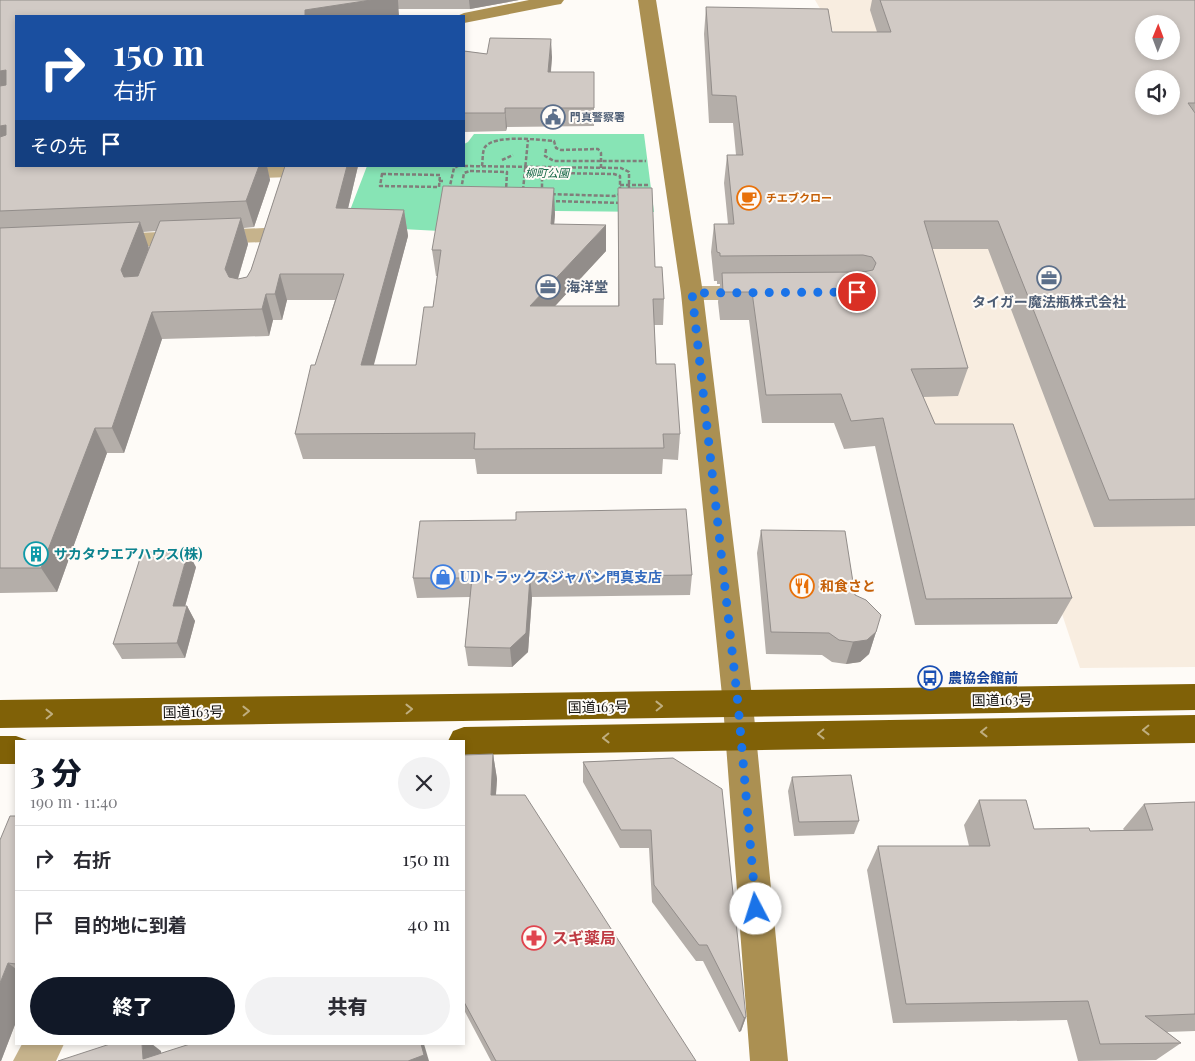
<!DOCTYPE html>
<html lang="ja">
<head>
<meta charset="utf-8">
<style>
	body { margin:0; font-family:"Playfair Display","Noto Sans JP",serif; background:#f2f2f3; color:#2b2b33; height:100vh; display:flex; flex-direction:column; font-size:19px; white-space:nowrap }
	* { box-sizing:border-box; margin:0 }
	p { font-size:16px; color:#7c7c81 }
	.icon { flex:none; width:28px; height:28px; fill:none; stroke:currentColor; stroke-width:2; stroke-linecap:round; stroke-linejoin:round }
	.map { position:relative; flex:1; overflow:hidden }
	.details { position:absolute; left:15px; top:740px; width:450px; height:305px; display:flex; flex-direction:column; background:#fff; border-radius:0px; box-shadow:0 2px 8px #0003 }
	.details>* { flex:none }
	.banner { position:absolute; left:15px; top:15px; width:450px; height:152px; border-radius:0px; box-shadow:0 2px 8px #0003; background:#1a4fa0; color:#fff; overflow:hidden }
	.needle { width:32px; rotate:1deg }
	.buttons { position:absolute; left:1135px; top:15px; display:grid; gap:10px }
	.buttons a { display:grid; place-items:center; width:45px; height:45px; border-radius:50%; background:#fff; box-shadow:0 2px 8px #0003; font-size:25px }
	.pin { position:absolute; display:grid; place-items:center; width:42px; height:42px; color:#fff; margin:-21px; border:2px solid #fff; border-radius:50%; box-shadow:0 1px 5px #0007 }
	.me { position:absolute; width:55px; margin:-28px; rotate:355deg; stroke-linejoin:round; filter:drop-shadow(0 0 4px #0008) }
	.turn { display:flex; align-items:center; gap:18px; height:105px; padding:0 15px; font-size:22px }
	.turn .icon { width:65px; height:65px; stroke-width:2.5 }
	.turn b { display:block; font-size:35px; line-height:42px }
	.then { display:flex; align-items:center; height:48px; padding:0 15px; background:#0003; gap:10px; font-size:19px }
	.round { display:grid; place-items:center; flex:none; width:52px; height:52px; border-radius:26px; background:#f2f2f3 }
	.overview { display:flex; align-items:center; justify-content:space-between; height:85px; padding:0 15px }
	h1 { font-size:30px; font-weight:800; line-height:38px; color:#111827 }
	.button { display:flex; gap:10px; margin-top:auto; padding:10px 15px }
	.button a { flex:1; height:58px; border-radius:30px; background:#111827; color:#fff; font-size:20px; font-weight:800; line-height:58px; text-align:center }
	.button a+a { background:#f2f2f3; color:#2b2b33 }
	ul { padding:0; list-style:none }
	li { display:flex; align-items:center; gap:15px; height:65px; padding:0 15px; border-top:1px solid #e1e1e2 }
	li div { flex:1 }
	li b { display:block; font-size:19px }
	li em { font-style:normal }
	.map>svg:first-child { display:block }
	.built { fill:#f8ede0; fill-rule:evenodd }
	.green { fill:#87e4b5 }
	.lines { fill:none; stroke-linecap:round; stroke-linejoin:round }
	.path { stroke:#817e7b; stroke-width:2.5; stroke-dasharray:4 2; stroke-linecap:butt }
	.street { fill:#c6b38c; fill-rule:evenodd }
	.secondary { fill:#ab9052; fill-rule:evenodd }
	.highway { fill:#806107; fill-rule:evenodd }
	.wall { fill:#b4aea9; fill-rule:evenodd }
	.shaded-wall { fill:#928d8a }
	.building { fill:#d1cac5; stroke:#928d8a; fill-rule:evenodd }
	.oneway { stroke:#bfae7f }
	.route { stroke:#1a73e8; stroke-width:9; stroke-dasharray:0 16.2 }
	.labels { text-anchor:middle; stroke-width:4; stroke-linejoin:round; paint-order:stroke }
	.far-service-label { font-size:11px; font-weight:bold; fill:#4e5e75; stroke:#fefbf7; text-anchor:start }
	.far-park-label { font-size:11px; font-style:italic; fill:#126644; stroke:#fefbf7 }
	.far-food-label { font-size:11px; font-weight:bold; fill:#c56008; stroke:#fefbf7; text-anchor:start }
	.service-label { font-size:14px; font-weight:bold; fill:#4e5e75; stroke:#fefbf7; text-anchor:start }
	.culture-label { font-size:14px; font-weight:bold; fill:#0d838f; stroke:#fefbf7; text-anchor:start }
	.shop-label { font-size:14px; font-weight:bold; fill:#366cbe; stroke:#fefbf7; text-anchor:start }
	.food-label { font-size:14px; font-weight:bold; fill:#c56008; stroke:#fefbf7; text-anchor:start }
	.transit-label { font-size:14px; font-weight:bold; fill:#164399; stroke:#fefbf7; text-anchor:start }
	.street-label { font-size:14px; fill:#141210; stroke:#fefbf7 }
	.near-health-label { font-size:16px; font-weight:bold; fill:#be3a42; stroke:#fefbf7; text-anchor:start }
</style>
</head>
<body>
<div class="map">
<svg width="1195" height="1061" viewBox="0 0 1195 1061">
	<rect width="100%" height="100%" fill="#fefbf7"/>
	<!-- built -->
	<path class="built" d="M815,0h380v667l-115,1 -74,-222 -55,-10 -38,-26 -62,-349zM1144,24h27v27h-27zM1144,79h27v27h-27z"/>
	<!-- green -->
	<path class="green" d="M474,134h170l10,78 -210,-2 -4,21 -96,-5 23,-60h97v-22l4,-2z"/>
	<g class="lines">
		<!-- path -->
		<g class="path">
			<path d="M546,149l-1,7 9,5h92"/>
			<path d="M502,160l11,-5"/>
			<path d="M464,166l157,2 8,4v20"/>
			<path d="M482,166c1,-6 0,-14 3,-19 10,-13 54,-7 69,-6l2,7 5,2 37,-1 3,4v15"/>
			<path d="M470,171l37,1 -1,19 -5,2 -37,-1 -3,-2 3,-17z"/>
			<path d="M553,173l61,1 6,2v18l-6,2 -67,-2 -5,-3v-14z"/>
			<path d="M382,174l58,1 -1,12 -59,-1z"/>
			<path d="M439,181h6"/>
			<path d="M620,185h29"/>
			<path d="M449,190l5,-22 4,-2"/>
			<path d="M523,190l5,-50"/>
			<path d="M550,201l72,2"/>
		</g>
		<!-- street -->
		<g class="street">
			<path d="M250,166h79l2,4 -3,4 -7,2 -90,3 -7,-2 -3,-4 3,-4z"/>
			<path d="M264,228l8,2 3,5 -3,5 -8,2 -155,6 -8,-2 -3,-5 3,-5 8,-2z"/>
			<path d="M692,286h66l8,2 3,5 -3,5 -8,2h-66l-8,-2 -3,-5 3,-5z"/>
			<path d="M22,1044h42l-8,17h-43z"/>
		</g>
		<!-- secondary -->
		<g class="secondary">
			<path d="M529,0h35l-3,4 -6,1 -91,18v-7h-7l7,-3z"/>
			<path d="M638,0h18l47,293 50,412 35,356h-38l-27,-356 -42,-412z"/>
		</g>
		<!-- highway -->
		<g class="highway">
			<path d="M1195,684v26l-1195,18v-28z"/>
			<path d="M1195,715v28l-731,12v-14h-16l5,-10 11,-4z"/>
			<path d="M0,736h16l11,4 1,1h-12v23h-16z"/>
		</g>
	</g>
	<!-- wall -->
	<g class="wall">
		<path d="M0,0h519l-49,9h-71l-383,7v150h251l3,14 -16,47 -10,1 4,16 -10,35 9,-2 4,-7 34,-104h73l-10,42 56,2 4,26 -35,129h43l17,-58 4,-31h-1l-4,-26 123,-36 -1,10 52,27 -51,55h63v-118l37,79 9,32 -1,26h-9l2,39 24,70 -2,26 -15,-1 -1,15h-185l-2,-15h-172l-8,-25 20,-69 20,-65h-48l-5,20h-9l-4,16 -107,3 -38,114h-17l-50,139 -57,1zM157,231l-9,21 -5,-20z"/>
		<path d="M872,0h323v526l-101,1 -106,-278h-56l36,119 -10,28 -35,1 12,27 137,174 -15,26 -142,1 -40,-179 -31,3 -10,-26h-72l-13,-103h-29l-2,-18 2,-18h-3v-3h-3l-3,-29 3,-28h14l-4,-41 3,-28h9l-3,-32h-24l-5,-89 2,-27 126,25h45l-7,-22z"/>
		<path d="M464,51l23,3 65,3 -1,15h43v54l-87,1 -1,4 -42,1z"/>
		<path d="M761,530l94,65 21,37 -7,22 -9,8 -14,2 -14,-2 -10,-7 -56,-1 -9,-101z"/>
		<path d="M196,567l-11,39h2l8,15 -10,37 -63,1 -9,-15z"/>
		<path d="M692,575l-2,20 -158,2 -4,55 -16,15 -44,-1 -3,-19 5,-50 -53,1 -4,-20z"/>
		<path d="M493,754l4,25 -1,16 200,266h-205l-27,-51v-255z"/>
		<path d="M673,758l73,259 -5,14 -2,1 -36,-71h-7l-44,-59 -3,-54h-29l-37,-66v-20z"/>
		<path d="M792,777l67,44 -5,13 -60,2 -6,-45z"/>
		<path d="M979,800l55,29 56,2 34,-1 -1,-1 21,-25 51,-2v229l-28,1 14,11 -25,17 -78,1 -11,-41 -174,3 -26,-153 11,-24h91l-5,-21z"/>
		<path d="M16,816v206l-15,39h-1z"/>
	</g>
	<!-- shaded-wall -->
	<g class="shaded-wall">
		<path d="M371,0h27l1,16h-94v-6z"/>
		<path d="M469,0h50l-49,9z"/>
		<path d="M551,39l1,18 -3,33 -1,-18z"/>
		<path d="M6,70l10,23 -16,6v-28z"/>
		<path d="M505,108l2,19 -1,4 -1,-18z"/>
		<path d="M6,125l10,24 -16,6v-29z"/>
		<path d="M259,166h8l3,14 -16,47 -8,-26z"/>
		<path d="M347,166h11l-16,68 -6,-26z"/>
		<path d="M554,188l1,26 -3,36 -1,-26z"/>
		<path d="M404,210l4,26 -41,155 -6,-26z"/>
		<path d="M241,218l7,26 -15,51 -8,-26z"/>
		<path d="M140,222l9,26 -18,48 -10,-26z"/>
		<path d="M606,225v26l-75,81 -1,-26z"/>
		<path d="M280,274l7,26 -5,20 -7,-26z"/>
		<path d="M266,294l7,26 -4,16 -7,-27z"/>
		<path d="M152,312l10,27 -38,114 -12,-25z"/>
		<path d="M95,428l12,25 -50,139 -16,-24z"/>
		<path d="M188,552l8,15 -15,54 -8,-15z"/>
		<path d="M530,577l2,20 -4,55 -16,15 -2,-19z"/>
		<path d="M187,606l8,15 -10,37 -8,-15z"/>
		<path d="M876,632l-7,22 -9,8 -14,2 7,-22z"/>
		<path d="M493,754l4,25 -3,40 -3,-24z"/>
		<path d="M8,963l8,6v53l-15,39h-1v-78z"/>
		<path d="M746,1017l-5,14 -2,1 5,-14z"/>
		<path d="M142,1044h10l9,7 1,10 -19,-2z"/>
		<path d="M421,1044h3l5,17h-21z"/>
	</g>
	<!-- building -->
	<g class="building">
		<path d="M0,0h371l-66,10v6h-289v150h243l-13,35 -246,10v-74l6,-2v-10l-6,1v-40l6,-1v-15l-6,1z"/>
		<path d="M880,0h315v103h-7l7,10v386l-86,1 -111,-279h-74l44,147 -57,1 24,55h78l59,174 -146,1 -43,-181 -32,3 -10,-27 -75,1 -14,-103h-29l-1,-19 141,-1 10,-2 3,-7 -4,-6 -9,-2 -143,1v-3l-3,-1 -3,-28h20l-7,-69h16l-7,-59 -24,-1 -6,-88 122,2 4,23h59zM1144,24h27v27h-27zM1144,79h27v27h-27z"/>
		<path d="M490,38l61,1 -3,33h46v36h-89v5h-41v-62l23,3z"/>
		<path d="M285,166h62l-11,42 68,2 -43,155h55l8,-58h9l8,-57h-9l11,-64 111,2 -3,36 55,1 -76,81h89l-1,-118h34l3,79h7l2,32h-11l3,65h19l5,70h-17l1,14 -190,1 1,-16 -180,1 16,-69h4l29,-91h-64l-5,20h-9l-4,15 -110,3 -40,116h-17l-54,140h-41v-340l140,-6 -19,48 3,7 14,-1 22,-55 81,-3 -16,51 4,8 9,2 9,-2 4,-7z"/>
		<path d="M686,509l6,66 -162,2 -4,56 -16,15 -45,-1 7,-69h-59l7,-57 96,-1v-8z"/>
		<path d="M761,530l84,1 10,64 11,5 15,15 -5,17 -9,8 -14,2 -14,-2 -10,-7 -58,-1z"/>
		<path d="M142,552h46l-15,54h14l-10,37 -64,1z"/>
		<path d="M493,754l-2,41h34l171,266h-200l-32,-59v-247z"/>
		<path d="M673,758l49,31 24,228 -2,1 -37,-73h-8l-45,-60 -3,-55h-30l-38,-68z"/>
		<path d="M851,775l8,46 -60,1 -7,-45z"/>
		<path d="M979,800h47l8,29 55,-1 1,3 63,-1 -9,-26 51,-2v212l-50,2 36,27 -81,1 -12,-43 -182,3 -28,-158h112z"/>
		<path d="M10,816h6v148l-8,-1 -8,20v-143z"/>
		<path d="M110,1044h32l1,15 47,-15h231l3,11 -16,6h-350z"/>
	</g>
	<!-- one-way arrows -->
	<defs><path id="oneway-chevron" d="M-2-3.5L2.5 0L-2 3.5" fill="none" stroke-width="1.6" stroke-linecap="round" stroke-linejoin="round" transform="scale(1.25)"/></defs>
	<g class="oneway">
		<use href="#oneway-chevron" transform="translate(659 706) rotate(-1)"/>
		<use href="#oneway-chevron" transform="translate(409 709) rotate(-1)"/>
		<use href="#oneway-chevron" transform="translate(246 711) rotate(-1)"/>
		<use href="#oneway-chevron" transform="translate(49 714) rotate(-1)"/>
		<use href="#oneway-chevron" transform="translate(1146 730) rotate(179)"/>
		<use href="#oneway-chevron" transform="translate(984 732) rotate(179)"/>
		<use href="#oneway-chevron" transform="translate(821 734) rotate(179)"/>
		<use href="#oneway-chevron" transform="translate(606 738) rotate(179)"/>
	</g>
	<g class="lines">
		<!-- route -->
		<path class="route" d="M756,909l-18,-205 -46,-411 165,-1"/>
	</g>
	<!-- icons -->
	<defs>
		<g id="civic-ring" transform="scale(1.25)"><circle r="9.5" fill="#fefbf7" stroke="#5c6f8a" stroke-width="1.5"/><path d="M-.6-6.5H3V-4.5H.6V-3L4-1V1h2V6H-6V1h2V-1L-.6-3ZM-1.2 2.5V6h2.4V2.5Z" fill="#5c6f8a"/></g>
		<g id="cafe-ring" transform="scale(1.25)"><circle r="9.5" fill="#fefbf7" stroke="#e8710a" stroke-width="1.5"/><path d="M-5.5-4.5H6V0H3Q3 3.5 0 3.5H-2.5Q-5.5 3.5-5.5 0ZM3-3.2v2h1.7v-2ZM-6 4.5H4V6H-6Z" fill="#e8710a"/></g>
		<g id="office-ring" transform="scale(1.25)"><circle r="9.5" fill="#fefbf7" stroke="#5c6f8a" stroke-width="1.5"/><path d="M-6-3h4V-5.5h4V-3h4V5H-6ZM-1-4.5V-3h2v-1.5ZM-6 0V1H6V0Z" fill="#5c6f8a"/></g>
		<g id="building-ring" transform="scale(1.25)"><circle r="9.5" fill="#fefbf7" stroke="#0f9aa8" stroke-width="1.5"/><path d="M-4-6H4V6H1V3H-1V6H-4ZM-2.5-4.3h1.7v1.8h-1.7ZM.8-4.3h1.7v1.8H.8ZM-2.5-1h1.7V.8h-1.7ZM.8-1h1.7V.8H.8Z" fill="#0f9aa8"/></g>
		<g id="shop-ring" transform="scale(1.25)"><circle r="9.5" fill="#fefbf7" stroke="#3f7fe0" stroke-width="1.5"/><path d="M-5-2.5h2.3a2.7 3.5 0 0 1 5.4 0H5L5.5 6h-11ZM-1.5-2.5h3a1.5 2.3 0 0 0-3 0Z" fill="#3f7fe0"/></g>
		<g id="restaurant-ring" transform="scale(1.25)"><circle r="9.5" fill="#fefbf7" stroke="#e8710a" stroke-width="1.5"/><path d="M-5-6h1v4h1v-4h1v4h1v-4h1v5L-1.5 .5V6h-2V.5L-5-1ZM5-6V6H3V1.5H1.5Q1.5-4 5-6Z" fill="#e8710a"/></g>
		<g id="bus-ring" transform="scale(1.25)"><circle r="9.5" fill="#fefbf7" stroke="#1a4fb4" stroke-width="1.5"/><path d="M-5-6H5V4H4V6H2V4H-2V6H-4V4H-5ZM-3.5-4V0h7V-4ZM-3.5 1.2v1.5H-2V1.2ZM2 1.2v1.5H3.5V1.2Z" fill="#1a4fb4"/></g>
		<g id="pharmacy-ring" transform="scale(1.25)"><circle r="9.5" fill="#fefbf7" stroke="#e0444e" stroke-width="1.5"/><path d="M-2-6h4v4h4v4h-4v4h-4v-4h-4v-4h4Z" fill="#e0444e"/></g>
	</defs>
	<g fill-rule="evenodd">
		<use href="#civic-ring" x="553" y="117"/>
		<use href="#cafe-ring" x="749" y="198"/>
		<use href="#office-ring" x="1049" y="278"/>
		<use href="#office-ring" x="548" y="287"/>
		<use href="#building-ring" x="36" y="554"/>
		<use href="#shop-ring" x="443" y="577"/>
		<use href="#restaurant-ring" x="802" y="586"/>
		<use href="#bus-ring" x="930" y="678"/>
		<use href="#pharmacy-ring" x="534" y="938"/>
	</g>
	<g class="labels">
		<!-- far-service labels -->
		<g class="far-service-label">
			<text x="570" y="121">門真警察署</text>
		</g>
		<!-- far-park labels -->
		<g class="far-park-label">
			<text x="547" y="177">柳町公園</text>
		</g>
		<!-- far-food labels -->
		<g class="far-food-label">
			<text x="766" y="202">チエブクロー</text>
		</g>
		<!-- service labels -->
		<g class="service-label">
			<text x="566" y="292">海洋堂</text>
			<text x="1049" y="307" text-anchor="middle">タイガー魔法瓶株式会社</text>
		</g>
		<!-- culture labels -->
		<g class="culture-label">
			<text x="54" y="559">サカタウエアハウス(株)</text>
		</g>
		<!-- shop labels -->
		<g class="shop-label">
			<text x="460" y="582">UDトラックスジャパン門真支店</text>
		</g>
		<!-- food labels -->
		<g class="food-label">
			<text x="820" y="591">和食さと</text>
		</g>
		<!-- transit labels -->
		<g class="transit-label">
			<text x="948" y="683">農協会館前</text>
		</g>
		<!-- street labels -->
		<g class="street-label">
			<text transform="translate(1002 700) rotate(-1)" y="5">国道163号</text>
			<text transform="translate(598 707) rotate(-1)" y="5">国道163号</text>
			<text transform="translate(193 712) rotate(-1)" y="5">国道163号</text>
		</g>
		<!-- near-health labels -->
		<g class="near-health-label">
			<text x="552" y="944">スギ薬局</text>
		</g>
	</g>
</svg>
<div class="buttons">
<a><svg class="needle" viewBox="-14 -14 28 28"><path d="M0-13l5 13h-10z" fill="#e53935"/><path d="M0 13l5-13h-10z" fill="#7c7c81"/></svg></a>
<a><svg class="icon" aria-label="sound" viewBox="0 0 24 24"><path d="M4 9h4l5-4v14l-5-4H4zM17 9q2 3 0 6"/></svg></a>
</div>
<div class="pin" style="left:857px;top:292px;background:#d93025"><svg class="icon" aria-label="arrive" viewBox="0 0 24 24"><path d="M6 21V4h12l-3 4 3 4H6"/></svg></div>
<svg class="me" style="left:756px;top:909px" viewBox="-20 -20 40 40"><circle r="19" fill="#fff"/><path d="M0-13L10 11 0 6-10 11z" fill="#1a73e8"/></svg>
<div class="banner">
<div class="turn"><svg class="icon" aria-label="right" viewBox="0 0 24 24"><path d="M7 20v-9h11M14 6l5 5-5 5"/></svg><div><b>150 m</b>右折</div></div>
<div class="then">その先<svg class="icon" aria-label="arrive" viewBox="0 0 24 24"><path d="M6 21V4h12l-3 4 3 4H6"/></svg></div>
</div>
<section class="details">
<div class="overview"><div><h1>3 分</h1><p>190 m · 11:40</p></div><a class="round"><svg class="icon" aria-label="close" viewBox="0 0 24 24"><path d="M6 6l12 12M18 6L6 18"/></svg></a></div>
<ul>
<li><svg class="icon" aria-label="right" viewBox="0 0 24 24"><path d="M7 20v-9h11M14 6l5 5-5 5"/></svg><div><b>右折</b></div><em>150 m</em></li>
<li><svg class="icon" aria-label="arrive" viewBox="0 0 24 24"><path d="M6 21V4h12l-3 4 3 4H6"/></svg><div><b>目的地に到着</b></div><em>40 m</em></li>
</ul>
<div class="button"><a>終了</a><a>共有</a></div>
</section>
</div>
</body>
</html>
